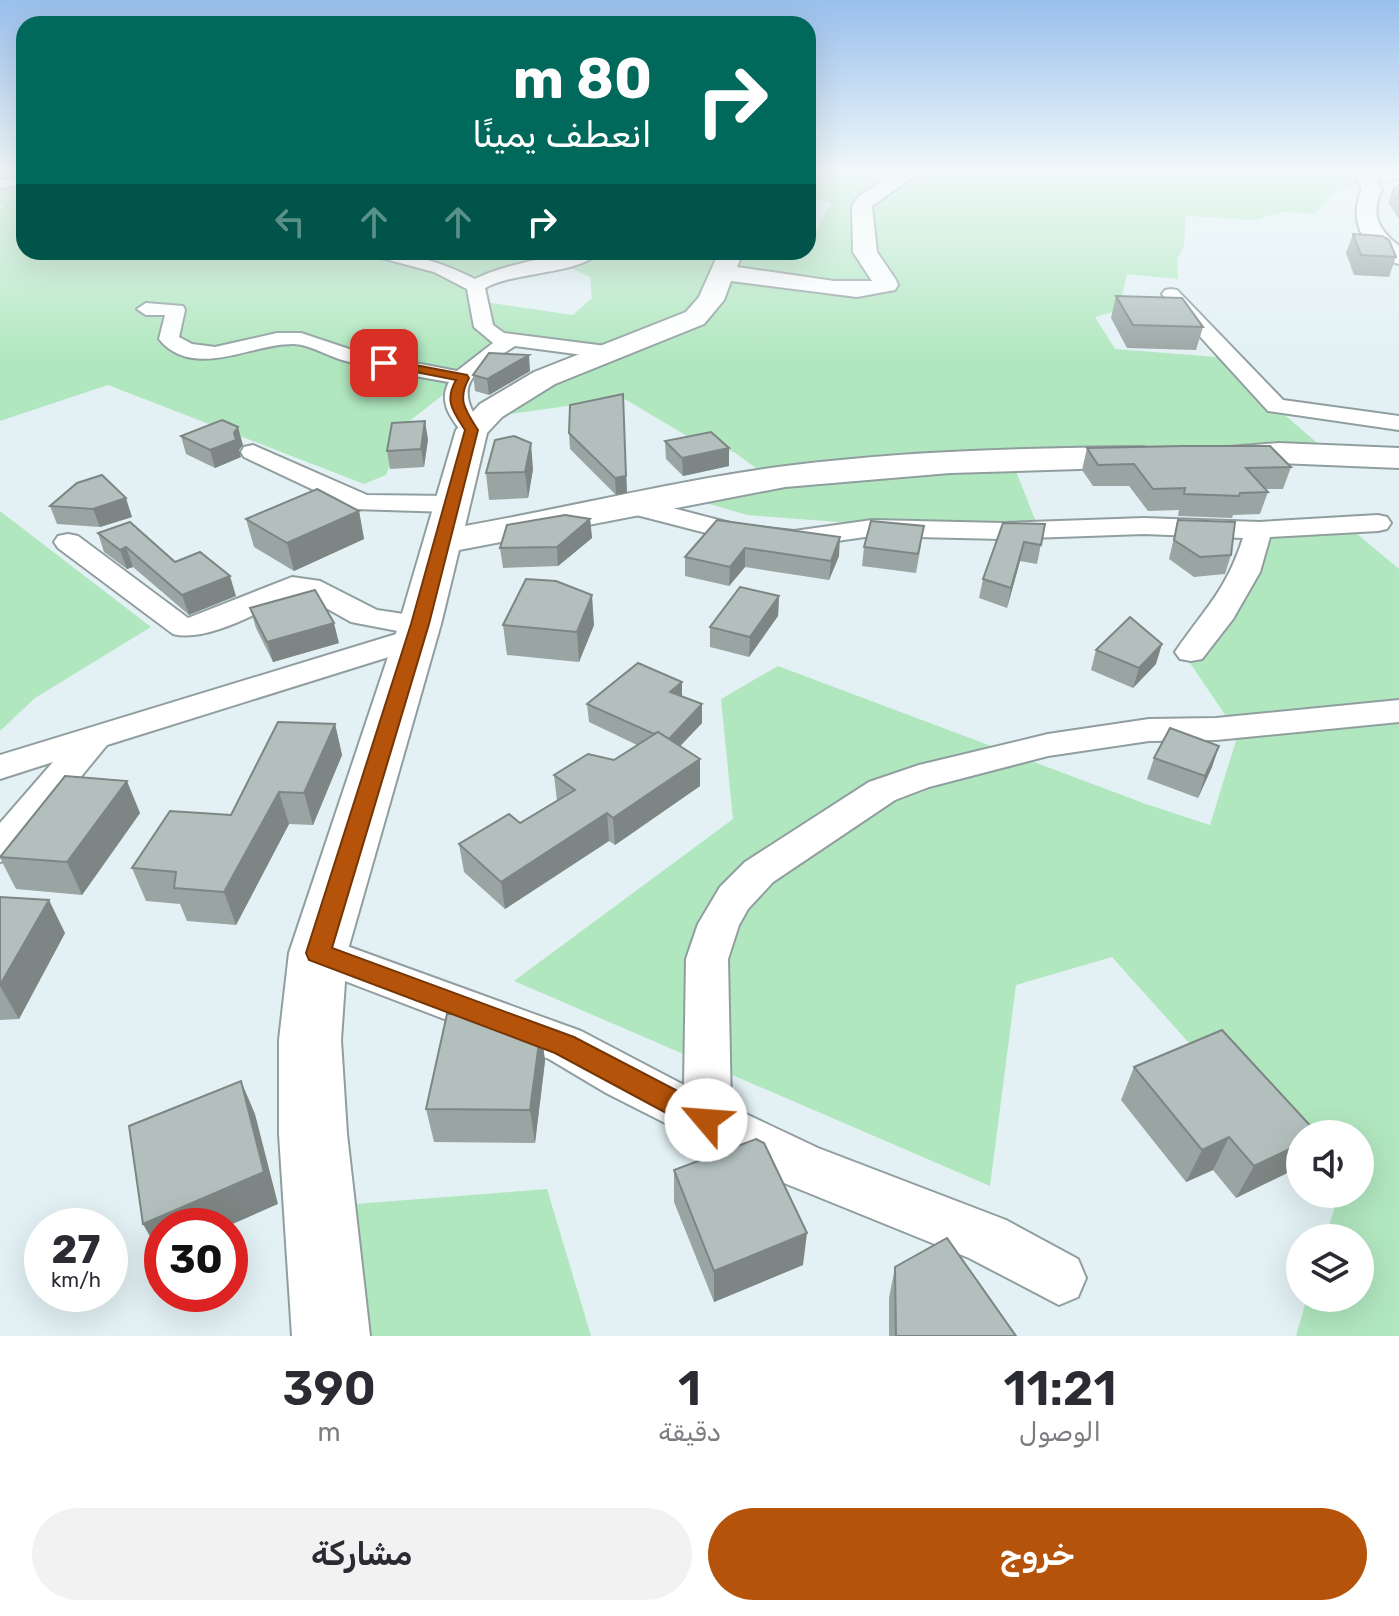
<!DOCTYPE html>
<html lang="ar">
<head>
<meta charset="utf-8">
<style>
	body { margin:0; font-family:Rubik,Vazirmatn,sans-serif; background:#f2f2f3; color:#2b2b33; direction:rtl; height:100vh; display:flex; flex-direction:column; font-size:30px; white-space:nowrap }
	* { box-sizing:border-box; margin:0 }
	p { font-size:26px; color:#7c7c81 }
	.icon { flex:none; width:44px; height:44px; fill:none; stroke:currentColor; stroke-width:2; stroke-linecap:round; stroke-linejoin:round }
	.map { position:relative; height:1336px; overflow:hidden; direction:ltr }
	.details { display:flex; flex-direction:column; background:#fff; flex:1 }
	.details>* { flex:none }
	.hud { position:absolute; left:16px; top:16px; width:800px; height:244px; border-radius:24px; box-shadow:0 8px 32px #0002; direction:rtl; background:#00695c; color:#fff; overflow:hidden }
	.controls { position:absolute; left:1286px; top:1120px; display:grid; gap:16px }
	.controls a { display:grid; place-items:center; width:88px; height:88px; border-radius:50%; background:#fff; box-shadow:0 8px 32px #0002; font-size:40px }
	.speed { position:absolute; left:24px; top:1208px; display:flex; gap:16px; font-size:40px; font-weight:700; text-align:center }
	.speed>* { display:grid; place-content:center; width:104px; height:104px; border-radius:50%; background:#fff; box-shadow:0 8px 32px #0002; line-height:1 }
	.speed small { font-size:20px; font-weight:400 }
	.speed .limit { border:12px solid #d22; background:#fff; color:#111 }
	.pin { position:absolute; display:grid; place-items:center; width:68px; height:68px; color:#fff; margin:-34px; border-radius:16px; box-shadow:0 4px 12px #0006 }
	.me { position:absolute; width:88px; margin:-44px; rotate:297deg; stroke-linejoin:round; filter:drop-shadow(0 0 6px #0008) }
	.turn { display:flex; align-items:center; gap:28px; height:168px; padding:0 32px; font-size:36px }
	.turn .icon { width:104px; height:104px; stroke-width:2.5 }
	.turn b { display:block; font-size:56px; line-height:68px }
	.lanes { display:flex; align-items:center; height:76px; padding:0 32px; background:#0003; justify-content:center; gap:40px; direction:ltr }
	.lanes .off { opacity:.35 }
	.eta { display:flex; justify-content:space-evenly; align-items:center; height:136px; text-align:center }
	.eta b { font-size:48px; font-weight:600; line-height:56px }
	.button { display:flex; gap:16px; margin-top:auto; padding:16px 32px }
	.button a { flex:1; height:92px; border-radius:48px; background:#b45309; color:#fff; font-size:32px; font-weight:600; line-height:92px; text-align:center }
	.button a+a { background:#f2f2f3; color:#2b2b33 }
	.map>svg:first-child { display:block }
	.green { fill:#b1e7bf; fill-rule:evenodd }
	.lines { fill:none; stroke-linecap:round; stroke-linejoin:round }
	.street-casing { stroke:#919ea0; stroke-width:4 }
	.secondary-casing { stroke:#919ea0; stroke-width:4 }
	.street { fill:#fff; fill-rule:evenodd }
	.secondary { fill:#fff; fill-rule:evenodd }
	.wall { fill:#99a4a3 }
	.shaded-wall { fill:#7d8684 }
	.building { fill:#b2bfbd; stroke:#7d8684; stroke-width:2 }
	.route { fill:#b45309; stroke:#753606; stroke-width:2 }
</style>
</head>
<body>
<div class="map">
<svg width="1399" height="1336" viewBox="0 0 1399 1336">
	<rect width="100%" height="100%" fill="#e3f1f4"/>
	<!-- green -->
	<g class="green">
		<path d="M808,172h546l8,9 -32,14 -15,19 -34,-2 -26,8 -69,-4 -2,30 -7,13 1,20 -51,-5 -8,36 -24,7 20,32 102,8 112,96 -317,8 26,66 -199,-5 -92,-7 -65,-19 78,-25 -26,-19 -37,-10 -74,-44 -112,16 32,-34 54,-26 -88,-11 -102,80 -21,52 -22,9 -256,-99 -108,36v-213l5,-2 -5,-2v-20l24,-3v71h711l72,5 12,-33 13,-21 -24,-5zM562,264l28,13 2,21 -19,17 -89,-13 7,-20z"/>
		<path d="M0,511l151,116 -116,71 -35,33z"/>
		<path d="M1254,523l96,5 49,41v767h-103l11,-38h53v-60h-35l10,-32 -11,-12h36v-60h-60v33l-188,-210 -96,28 -26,201 -476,-205 219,-162 -12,-120 57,-33 368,138 64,21 28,-91 -54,-80 42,-47z"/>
		<path d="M547,1189l44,147h-233l-3,-132z"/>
	</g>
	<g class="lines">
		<!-- street casing -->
		<g class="street-casing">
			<g id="street">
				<path d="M1399,172v6l-14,4 -29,-9z"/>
				<path d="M24,177v8l-24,3v-8z"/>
				<path d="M372,252c37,0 69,10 103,27 29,-15 93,-27 125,-27 -23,23 -84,19 -115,36l8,37 11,8 102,13 10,6 -10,6 -91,-12c-42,27 -65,37 -31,84l-4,5h-16c-13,-17 -26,-32 -15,-53 -34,-6 -69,-11 -103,-21 -17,-4 -34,-16 -52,-17 -42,-1 -101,37 -135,-5l6,-24h-19l-9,-6 9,-6 37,3 2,4 -6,27 13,7 23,3 62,-14h24l57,19 99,19 36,-28 -19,-16 -7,-38 -33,-17 -60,-16z"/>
				<path d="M1171,289l6,1 106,110 116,16v14l-131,-19 -103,-113 -3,-4 3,-4z"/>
				<path d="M253,445l114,50 83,1 9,2 4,6 -4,6 -9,2 -96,-3 -110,-52 -3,-5 3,-5z"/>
				<path d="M630,497l108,28 56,6 78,-11 131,3 141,-5 115,4 119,-7 9,2 4,6 -4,6 -9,2 -108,6 -10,35 -27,47 -31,40 -11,2 -11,-2 -5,-7c30,-44 51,-61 68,-114l-99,-4 -141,5 -131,-3 -78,11 -57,-6 -116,-30 -4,-6 4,-6z"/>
				<path d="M68,534l10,2 110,82 104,-41 28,4 57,29 54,8 4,6 -8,7 4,7 -4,7 -320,100 -93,113 -14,4v-39l53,-61 -53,17v-24l403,-123 -52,-10 -48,-27h-7c-33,14 -87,48 -123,39l-115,-86 -4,-6 4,-6z"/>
				<path d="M1399,700v22l-183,18 -67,1 -101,15 -119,31 -34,13 -122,82 -25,27 -9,16 -11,34 3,148 87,41 188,72 72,39 8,19 -8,19 -19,8 -90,-47 -185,-75 -178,-90 -57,-34 -246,-94 -6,-12 6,-12 15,-5 15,5 248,90 103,54 2,-126 12,-35 22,-37 25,-25 124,-80 50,-17 129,-31 101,-15 67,-1z"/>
			</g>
		</g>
		<!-- secondary casing -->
		<g class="secondary-casing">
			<g id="secondary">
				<path d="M897,172h23l-48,34 5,46 19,28 2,5 -3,5 -38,7 -126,-16 -7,19 -20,24 -149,60 -53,33 -15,16 -22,93c107,-19 213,-46 321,-60 118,-15 238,-18 357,-19l12,3 5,7 -5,7 -12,3 -193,6 -165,14 -326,63 -18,74 -94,329 -6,87 6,94 23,202h-78l-13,-202v-94l10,-87 110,-329 57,-194 24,-26 54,-32 152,-60 13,-15 20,-45h24l-6,15 97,14h38l-19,-29 -1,-46 7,-10z"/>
				<path d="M1353,172h19l10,17c-12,26 -4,40 17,57v18c-34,-8 -52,-44 -37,-75z"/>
				<path d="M1279,443l120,5v20l-120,-5 -63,3 -12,-3 -5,-7 5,-7z"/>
			</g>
		</g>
		<!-- street -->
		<use href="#street" class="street"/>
		<!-- secondary -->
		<use href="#secondary" class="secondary"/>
	</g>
	<!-- wall -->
	<g class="wall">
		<path d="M1399,185v34l-11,-16 4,-12z"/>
		<path d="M1353,234l43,23 -7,20 -35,-2 -8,-22z"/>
		<path d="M1116,296l87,31 -7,23 -69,-2 -16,-30z"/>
		<path d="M530,371l-41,24 -14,-4 -2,-16z"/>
		<path d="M623,394l4,99 -11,2 -46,-46 -1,-16z"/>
		<path d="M181,436l62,9 -4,5 2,7 -26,11 -29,-14z"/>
		<path d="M428,439l-4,28 -34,2 -3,-18z"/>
		<path d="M665,441l64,7v18l-46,10 -17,-17z"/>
		<path d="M1087,448l204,19 -8,22h-18l3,3 -8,22 -27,1 -1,3 -54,-2 1,-6 -31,1 -19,-25h-36l-11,-16z"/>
		<path d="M533,469l-5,29 -39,2 -3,-27z"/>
		<path d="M102,475l30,42 -32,10 -43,-3 -7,-18z"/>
		<path d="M359,511l5,28 -70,32 -40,-24 -8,-28z"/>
		<path d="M590,519l2,19 -34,28 -55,2 -3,-20z"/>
		<path d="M717,520l122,36 -10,24 -84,-13 -16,19 -44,-10v-19z"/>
		<path d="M1178,520l53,35 -6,19 -31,3 -25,-18z"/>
		<path d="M1003,523l42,1 -8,40 -17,-3 -13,47 -28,-10 4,-19z"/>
		<path d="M98,533l77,29 61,34 -47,19 -56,-48 -6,2 -23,-17z"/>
		<path d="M921,545l-5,28 -54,-7 2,-19z"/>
		<path d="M779,596l-1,20 -29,41 -39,-10v-20z"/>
		<path d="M250,608l89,35 -66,19 -17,-34z"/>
		<path d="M503,625h91l-15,37 -72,-7z"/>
		<path d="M1096,650l60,14 -23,24 -42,-18z"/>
		<path d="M682,682v15l20,7v19l-22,23 20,13v27l-85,59 -6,-4 -104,68 -41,-37 -5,-28 61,-21 37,-22 -3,-26 60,-15 23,-15 -48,-23 -2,-18z"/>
		<path d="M335,724l7,31 -29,70 -24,-1 -53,101 -49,-4 -7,-17 -34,-3 -14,-33 99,-53z"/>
		<path d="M1219,746l-7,21 -14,31 -51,-19 7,-21z"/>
		<path d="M140,813l-58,82 -66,-6 -16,-31v-2z"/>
		<path d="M0,897l65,36 -46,86 -19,1z"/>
		<path d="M541,1028l4,33 -10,82 -101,-1 -8,-33z"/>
		<path d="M1134,1067l184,67 -82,64 -23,-28 -27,12 -65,-82z"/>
		<path d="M674,1170l129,95 -89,37 -40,-100z"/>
		<path d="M895,1267l121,69h-127v-38z"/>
	</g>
	<!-- shaded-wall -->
	<g class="shaded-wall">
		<path d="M529,355l1,16 -41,24 -2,-16z"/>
		<path d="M425,421l3,18 -4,28 -3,-18z"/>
		<path d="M238,427l5,18 -4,5 2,7 -26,11 -5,-18 24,-17z"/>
		<path d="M531,443l2,26 -5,29 -3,-26z"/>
		<path d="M729,448v18l-46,10 -1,-18z"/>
		<path d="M626,476l1,17 -11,2 -1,-17z"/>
		<path d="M126,498l6,19 -32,10 -7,-18z"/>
		<path d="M359,511l5,28 -70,32 -7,-28z"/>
		<path d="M590,519l2,19 -34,28 -1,-19z"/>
		<path d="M840,537l-1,19 -10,24 2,-19z"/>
		<path d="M1024,542l-4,19 -13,47 4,-20z"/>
		<path d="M126,547l7,20 -6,2 -7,-19z"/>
		<path d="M745,548v19l-16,19 1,-19z"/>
		<path d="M230,576l6,20 -47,19 -7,-20z"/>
		<path d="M592,595l2,30 -15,37 -2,-30z"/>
		<path d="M779,596l-1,20 -29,41 1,-20z"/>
		<path d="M334,623l5,20 -66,19 -6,-20z"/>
		<path d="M1162,644l-6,20 -23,24 6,-20z"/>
		<path d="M682,682v19l-12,-9z"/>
		<path d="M702,704v19l-34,36 -1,-18z"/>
		<path d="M335,724l7,31 -29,70 -9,-32z"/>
		<path d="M1219,746l-7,21 -14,31 7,-22z"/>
		<path d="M700,759v27l-85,59 -2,-27z"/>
		<path d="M127,781l13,32 -58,82 -15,-33z"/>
		<path d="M279,792l10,32 -53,101 -12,-33z"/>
		<path d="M607,813l2,28 -104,68 -4,-27z"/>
		<path d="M49,900l16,33 -46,86 -19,-33z"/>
		<path d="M541,1028l4,33 -10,82 -5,-33z"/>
		<path d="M241,1081l14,33 23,90 -50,22h-66l-1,30 -18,-32z"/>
		<path d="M1229,1137l-16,33 -27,12 16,-32z"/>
		<path d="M1300,1144v23l-64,31 18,-32z"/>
		<path d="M807,1233l-4,32 -89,37v-31z"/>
	</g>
	<!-- building -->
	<g class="building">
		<path d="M1399,185v15l-7,-9z"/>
		<path d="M1353,234l29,2 7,4 7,17 -35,-2z"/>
		<path d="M1116,296l66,2 21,29 -70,-2z"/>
		<path d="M489,353l40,2 -42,24 -14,-4z"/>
		<path d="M623,394l3,82 -11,2 -46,-45 1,-28z"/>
		<path d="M222,420l16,7 -4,6 2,7 -26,10 -29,-14z"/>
		<path d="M425,421l-4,28 -34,2 5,-28z"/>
		<path d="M711,432l18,16 -47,10 -17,-17z"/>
		<path d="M514,436l17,7 -6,29 -39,1 9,-33z"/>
		<path d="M1183,446h87l21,21 -45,1 22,24 -28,1 -1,3 -55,-2 1,-6 -32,1 -19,-25 -36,1 -11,-17z"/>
		<path d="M102,475l24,23 -33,11 -43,-3 27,-23z"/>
		<path d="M317,489l42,22 -72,32 -41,-24z"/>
		<path d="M565,515l25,4 -33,28 -57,1 7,-23z"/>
		<path d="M717,520l123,17 -9,24 -86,-13 -15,19 -45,-10z"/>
		<path d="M1178,520l57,2 -4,33 -31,2 -26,-17z"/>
		<path d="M871,521l53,5 -6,28 -54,-7z"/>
		<path d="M130,522l45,40 25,-10 30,24 -48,19 -56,-48 -6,3 -22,-17z"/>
		<path d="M1003,523l42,1 -4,21 -17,-3 -13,46 -28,-9z"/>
		<path d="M526,579l30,2 36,14 -15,37 -74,-7z"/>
		<path d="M740,587l39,9 -29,41 -40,-10z"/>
		<path d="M315,590l19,33 -67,19 -17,-34z"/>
		<path d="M1130,617l32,27 -23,24 -43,-18z"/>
		<path d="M638,663l44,19 -12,10 32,12 -33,35 -11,-7 -4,2 -67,-30z"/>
		<path d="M278,722l57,2 -31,69 -25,-1 -55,100 -50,-4 2,-16 -44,-4 38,-57 61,4z"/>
		<path d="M1170,728l49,18 -14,30 -51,-18z"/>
		<path d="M658,732l42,27 -87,59 -6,-5 -106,69 -42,-38 50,-30 11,9 55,-33 -21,-15 34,-21 26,6z"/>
		<path d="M65,776l62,5 -60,81 -67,-5z"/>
		<path d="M0,897l49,3 -49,85z"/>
		<path d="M447,1014h57l37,14 -11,82 -104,-1z"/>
		<path d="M1222,1030l96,104h-18v10l-46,22 -25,-29 -27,13 -68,-83z"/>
		<path d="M241,1081l23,91 -121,52 -14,-98z"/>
		<path d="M756,1139l8,4 43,90 -93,38 -40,-101z"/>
		<path d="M947,1238l69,98h-120l-1,-69z"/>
	</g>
	<!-- sky -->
	<linearGradient id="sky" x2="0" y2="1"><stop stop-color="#99bfec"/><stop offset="0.48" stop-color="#f2f9fa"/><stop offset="1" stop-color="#f2f9fa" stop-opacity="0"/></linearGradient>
	<rect width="1399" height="359" fill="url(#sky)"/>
	<!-- route -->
	<path class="route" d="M384,359l83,16 2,3c-12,22 -4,32 9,52l-49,194 -97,324 242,89 142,74 4,9 -4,9 -10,3 -10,-3 -141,-76 -246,-93 -3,-7 105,-329 54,-194c-12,-19 -21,-29 -9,-50l-76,-15v-5z"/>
</svg>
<div class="controls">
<a><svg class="icon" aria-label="sound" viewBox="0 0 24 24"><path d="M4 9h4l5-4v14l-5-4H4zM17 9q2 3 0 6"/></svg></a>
<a><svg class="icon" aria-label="layers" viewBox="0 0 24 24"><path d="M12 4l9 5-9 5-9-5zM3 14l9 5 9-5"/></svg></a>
</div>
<div class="speed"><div>27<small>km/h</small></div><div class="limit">30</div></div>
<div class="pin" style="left:384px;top:363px;background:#d93025"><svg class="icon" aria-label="arrive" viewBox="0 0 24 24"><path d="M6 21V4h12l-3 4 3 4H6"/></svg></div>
<svg class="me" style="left:706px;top:1120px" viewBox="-20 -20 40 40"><circle r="19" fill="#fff"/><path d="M0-13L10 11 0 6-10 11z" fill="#b45309"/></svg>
<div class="hud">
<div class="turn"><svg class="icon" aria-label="right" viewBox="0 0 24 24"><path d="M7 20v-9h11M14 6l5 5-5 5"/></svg><div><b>80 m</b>انعطف يمينًا</div></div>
<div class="lanes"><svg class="icon off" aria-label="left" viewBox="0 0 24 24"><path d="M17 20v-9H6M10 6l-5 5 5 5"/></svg><svg class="icon off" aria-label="ahead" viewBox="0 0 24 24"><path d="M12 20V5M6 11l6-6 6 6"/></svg><svg class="icon off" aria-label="ahead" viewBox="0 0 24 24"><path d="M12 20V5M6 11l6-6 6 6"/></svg><svg class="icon" aria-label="right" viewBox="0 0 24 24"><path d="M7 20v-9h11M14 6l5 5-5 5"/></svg></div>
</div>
</div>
<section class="details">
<div class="eta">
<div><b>11:21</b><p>الوصول</p></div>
<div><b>1</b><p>دقيقة</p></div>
<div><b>390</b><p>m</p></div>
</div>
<div class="button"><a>خروج</a><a>مشاركة</a></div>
</section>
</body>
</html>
